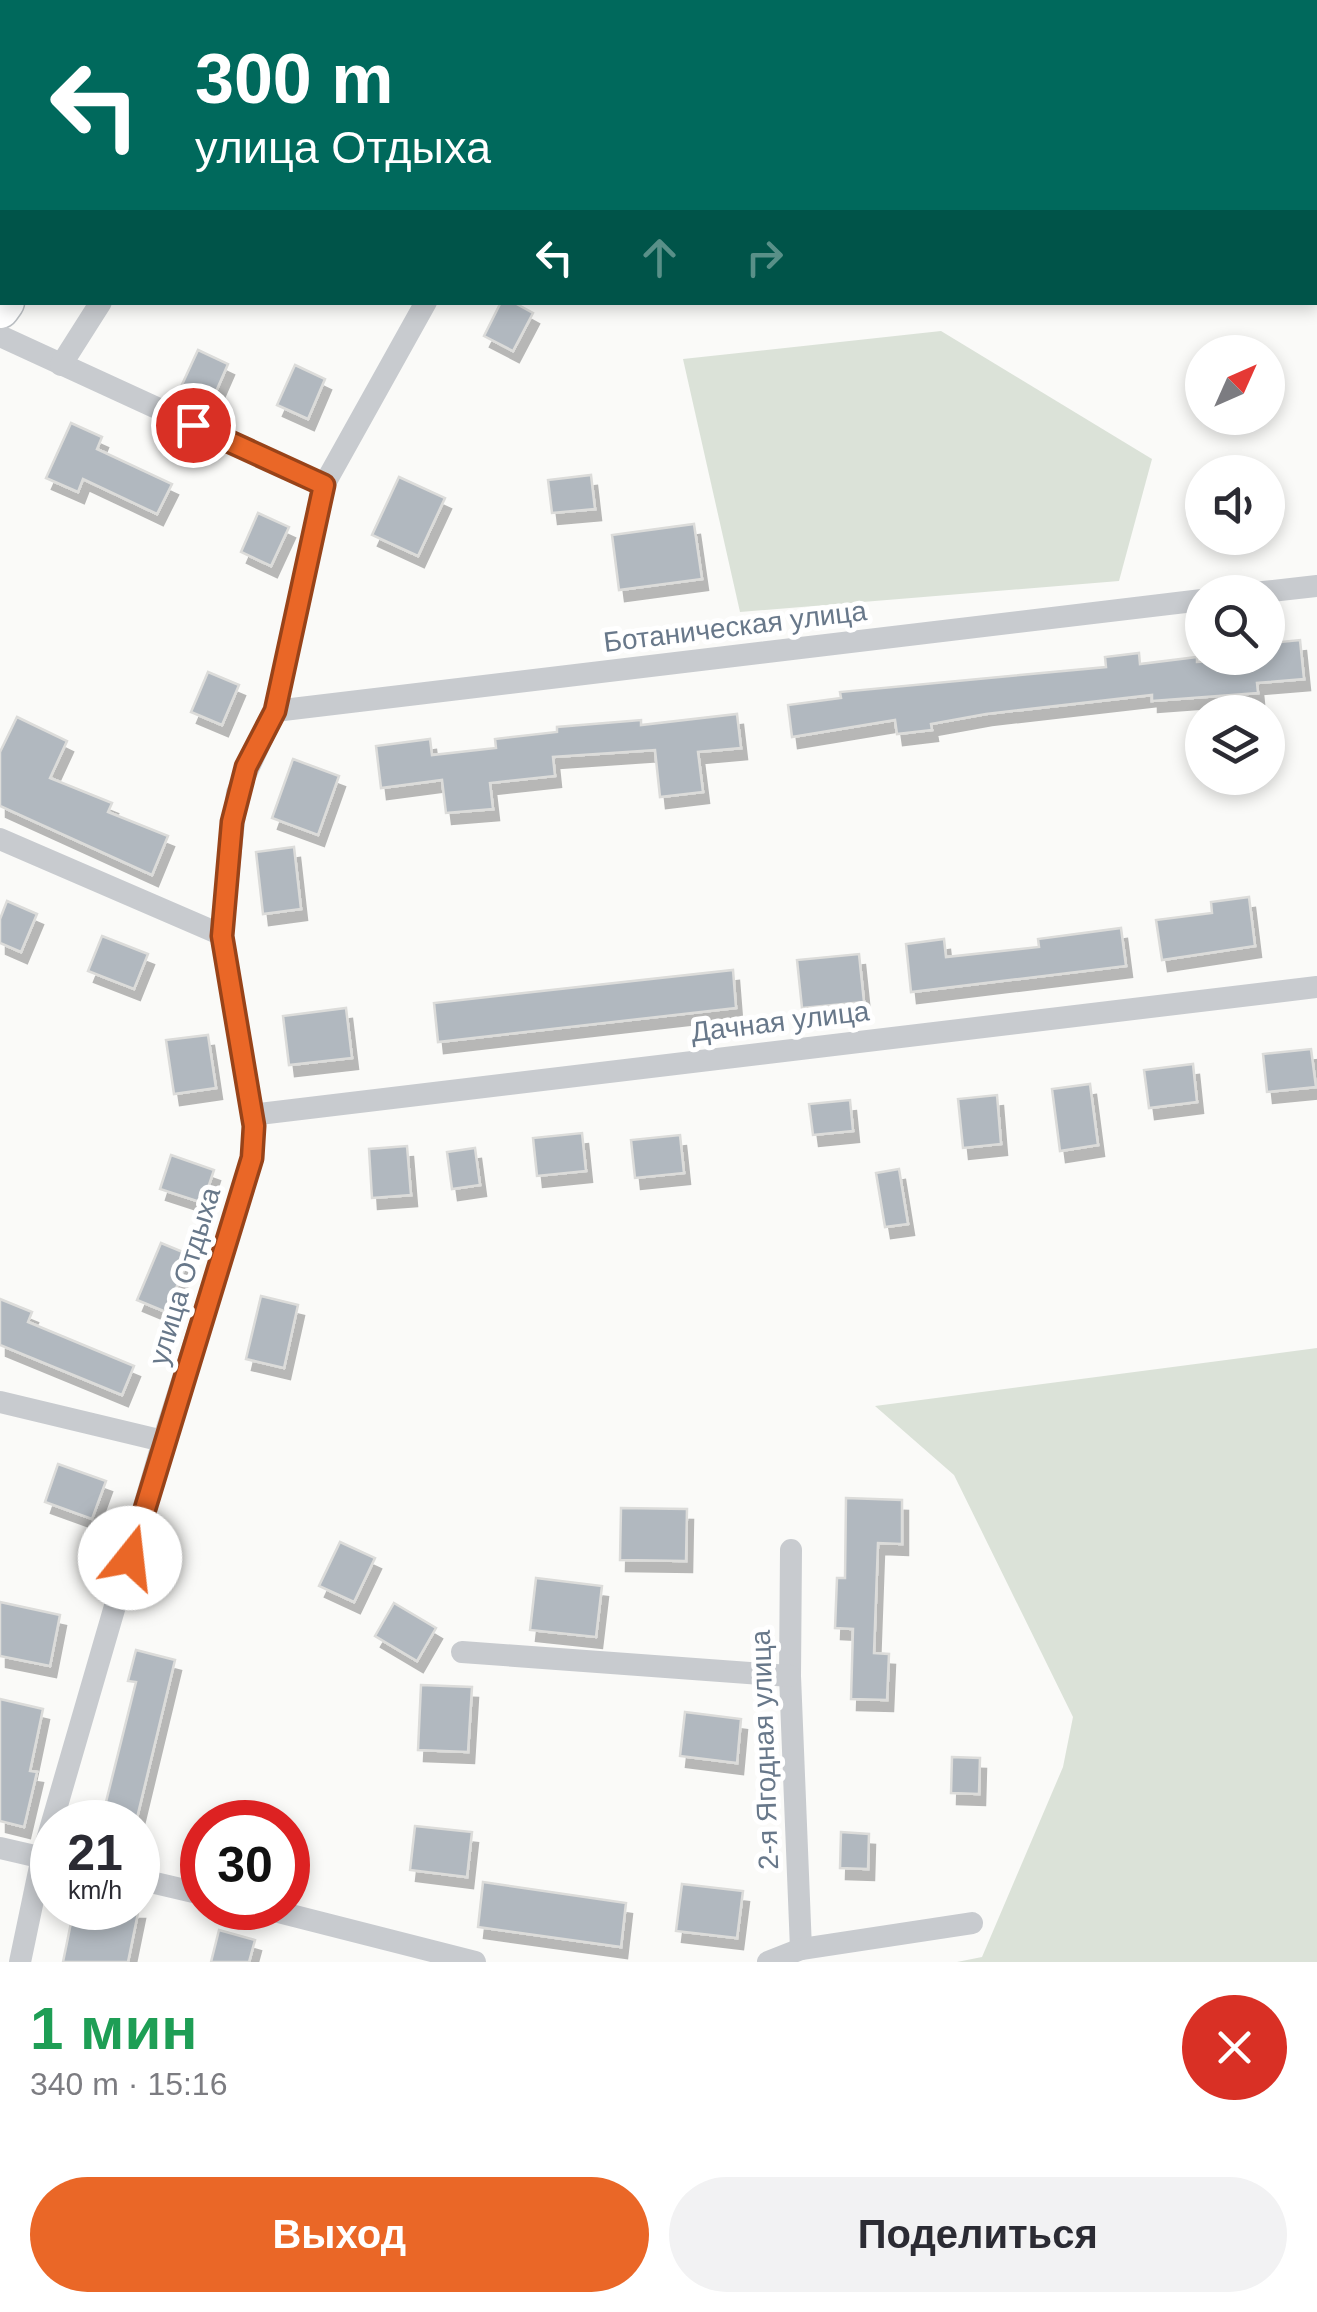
<!DOCTYPE html>
<html lang="ru">
<head>
<meta charset="utf-8">
<style>
	body { margin:0; font-family:Helvetica,sans-serif; background:#f2f2f3; color:#2b2b33; height:100vh; display:flex; flex-direction:column; font-size:38px; white-space:nowrap }
	* { box-sizing:border-box; margin:0 }
	p { font-size:32px; color:#7c7c81 }
	.icon { flex:none; width:55px; height:55px; fill:none; stroke:currentColor; stroke-width:2; stroke-linecap:round; stroke-linejoin:round }
	.map { position:relative; height:1962px; overflow:hidden }
	.panel { display:flex; flex-direction:column; background:#fff; flex:1 }
	.panel>* { flex:none }
	.banner { position:absolute; left:0px; top:0px; width:1318px; height:305px; box-shadow:0 5px 15px #0003; background:#00695c; color:#fff; overflow:hidden }
	.needle { width:65px; rotate:45deg }
	.fabs { position:absolute; left:1185px; top:335px; display:grid; gap:20px }
	.fabs a { display:grid; place-items:center; width:100px; height:100px; border-radius:50%; background:#fff; box-shadow:0 5px 15px #0003; font-size:50px }
	.speed { position:absolute; left:30px; top:1800px; display:flex; gap:20px; font-size:50px; font-weight:700; text-align:center }
	.speed>* { display:grid; place-content:center; width:130px; height:130px; border-radius:50%; background:#fff; box-shadow:0 5px 15px #0003; line-height:1 }
	.speed small { font-size:25px; font-weight:400 }
	.speed .limit { border:15px solid #d22; background:#fff; color:#111 }
	.pin { position:absolute; display:grid; place-items:center; width:85px; height:85px; color:#fff; margin:-42px; border:5px solid #fff; border-radius:50%; box-shadow:0 2px 10px #0007 }
	.me { position:absolute; width:110px; margin:-55px; rotate:16deg; stroke-linejoin:round; filter:drop-shadow(0 0 8px #0008) }
	.turn { display:flex; align-items:center; gap:35px; height:210px; padding:0 30px; font-size:45px }
	.turn .icon { width:130px; height:130px; stroke-width:2.5 }
	.turn b { display:block; font-size:70px; line-height:85px }
	.lanes { display:flex; align-items:center; height:95px; padding:0 30px; background:#0003; justify-content:center; gap:50px; direction:ltr }
	.lanes .off { opacity:.35 }
	.round { display:grid; place-items:center; flex:none; width:105px; height:105px; border-radius:52px; background:#f2f2f3 }
	.overview { display:flex; align-items:center; justify-content:space-between; height:170px; padding:0 30px }
	h1 { font-size:60px; font-weight:700; line-height:75px; color:#1e9e55 }
	.primary-button { display:flex; gap:20px; margin-top:auto; padding:20px 30px }
	.primary-button a { flex:1; height:115px; border-radius:60px; background:#ea6727; color:#fff; font-size:40px; font-weight:700; line-height:115px; text-align:center }
	.primary-button a+a { background:#f2f2f3; color:#2b2b33 }
	.map>svg:first-child { display:block }
	.green { fill:#dbe2d8 }
	.building { fill:#b1b8bf; stroke:#dcdcda; stroke-width:2.5; filter:url(#shadow) }
	.lines { fill:none; stroke-linecap:round; stroke-linejoin:round }
	.primary-casing { stroke:#bbbfc3; stroke-width:41 }
	.street { stroke:#c8cbcf; stroke-width:22 }
	.primary { stroke:#fff; stroke-width:38 }
	.route-casing { stroke:#984319; stroke-width:25 }
	.route { stroke:#ea6727; stroke-width:18 }
	.labels { text-anchor:middle; stroke-width:10; stroke-linejoin:round; paint-order:stroke }
	.street-label { font-size:28px; fill:#68788a; stroke:#fff }
</style>
</head>
<body>
<div class="map">
<svg width="1317" height="1962" viewBox="0 0 1317 1962">
	<defs>
		<filter id="shadow"><feDropShadow dx="6" dy="11" stdDeviation="0" flood-color="#0004"/></filter>
	</defs>
	<rect width="100%" height="100%" fill="#fafaf8"/>
	<!-- green -->
	<g class="green">
		<path d="M941,331l211,128 -33,122 -379,31 -57,-253z"/>
		<path d="M1317,1348v614h-360l25,-5 81,-190 10,-50 -119,-242 -79,-69z"/>
	</g>
	<!-- building -->
	<g class="building">
		<path d="M501,302h12l20,11 -20,38 -29,-15z"/>
		<path d="M198,350l30,14 -17,39 -31,-14z"/>
		<path d="M295,365l30,14 -17,40 -31,-14z"/>
		<path d="M71,423l31,14 -5,12 75,35 -15,30 -74,-35 -5,13 -32,-14z"/>
		<path d="M591,475l4,34 -43,4 -4,-33z"/>
		<path d="M399,477l46,21 -27,58 -46,-21z"/>
		<path d="M258,513l31,14 -18,39 -30,-14z"/>
		<path d="M694,524l8,55 -83,11 -7,-55z"/>
		<path d="M1300,640l4,39 -47,4 1,10 -106,8v-6l-166,19 -55,10 1,6 -35,4 -2,-14 -103,17 -4,-32 53,-7 -1,-6 266,-25 -1,-10 34,-4 1,11 57,-7v5l74,-4 -1,-15z"/>
		<path d="M208,672l31,13 -17,40 -31,-13z"/>
		<path d="M737,714l4,34 -43,4 5,40 -43,5 -5,-47 -102,7 2,19 -65,7 3,26 -47,4 -4,-33 -61,8 -5,-42 54,-7 2,16 64,-7 -1,-9 62,-7v-5l84,-7v5z"/>
		<path d="M17,717l50,24 -17,37 62,25 -4,9 60,24 -16,39 -152,-69v-54z"/>
		<path d="M293,759l46,17 -21,59 -46,-17z"/>
		<path d="M294,847l7,62 -38,5 -7,-62z"/>
		<path d="M1249,897l6,49 -93,14 -6,-40 56,-7 -1,-11z"/>
		<path d="M7,901l30,13 -16,38 -21,-9v-24z"/>
		<path d="M1121,928l5,38 -215,26 -5,-48 38,-5 2,18 93,-10 -1,-8z"/>
		<path d="M102,936l46,18 -14,35 -46,-18z"/>
		<path d="M859,954l5,48 -62,6 -5,-48z"/>
		<path d="M733,970l3,38 -298,34 -4,-39z"/>
		<path d="M346,1008l6,50 -63,7 -6,-49z"/>
		<path d="M208,1035l8,53 -42,6 -8,-54z"/>
		<path d="M1311,1049l5,38 -49,5 -4,-38z"/>
		<path d="M1193,1064l4,38 -48,6 -5,-38z"/>
		<path d="M1090,1084l8,61 -38,6 -8,-62z"/>
		<path d="M997,1095l4,49 -38,4 -5,-49z"/>
		<path d="M850,1100l3,31 -40,4 -4,-31z"/>
		<path d="M582,1133l4,38 -49,5 -4,-38z"/>
		<path d="M680,1135l4,38 -49,5 -4,-38z"/>
		<path d="M407,1146l4,49 -39,3 -3,-49z"/>
		<path d="M475,1148l5,37 -28,4 -5,-37z"/>
		<path d="M171,1155l43,15 -11,33 -43,-14z"/>
		<path d="M899,1169l9,55 -23,3 -9,-54z"/>
		<path d="M161,1243l29,12 -24,57 -29,-12z"/>
		<path d="M261,1296l37,9 -14,63 -38,-9z"/>
		<path d="M0,1299l32,13 -4,10 106,44 -12,29 -122,-50z"/>
		<path d="M58,1464l48,17 -14,38 -47,-17z"/>
		<path d="M846,1498l56,2v44l-24,-1 -4,110 15,1 -2,46 -36,-1 2,-70 -18,-1 2,-50h8z"/>
		<path d="M621,1508l66,1 -1,52 -66,-1z"/>
		<path d="M340,1542l35,16 -21,44 -35,-16z"/>
		<path d="M536,1578l66,8 -6,51 -66,-7z"/>
		<path d="M0,1602l60,13 -10,51 -50,-10z"/>
		<path d="M394,1603l42,25 -19,33 -42,-25z"/>
		<path d="M136,1650l39,10 -39,162h-35l35,-140 -8,-1z"/>
		<path d="M421,1685l51,2 -4,65 -50,-2z"/>
		<path d="M0,1699l43,10 -13,62 7,1 -13,55 -24,-6z"/>
		<path d="M685,1712l56,7 -4,44 -57,-7z"/>
		<path d="M952,1757l28,1 -1,36 -28,-1z"/>
		<path d="M415,1826l57,6 -5,45 -57,-7z"/>
		<path d="M841,1832l28,2 -1,35 -28,-1z"/>
		<path d="M483,1882l143,21 -5,44 -143,-20z"/>
		<path d="M682,1884l61,7 -6,47 -61,-7z"/>
		<path d="M74,1908h65l-11,54h-65z"/>
		<path d="M219,1930l36,10 -6,22h-38z"/>
	</g>
	<g class="lines">
		<!-- primary casing -->
		<g class="primary-casing">
			<g id="primary">
				<path d="M179,2l2,-2"/>
				<path d="M0,309l5,-7"/>
			</g>
		</g>
		<!-- street -->
		<g class="street">
			<path d="M901,0l4,2"/>
			<path d="M280,2l2,-2"/>
			<path d="M594,2l2,-2"/>
			<path d="M1315,221l2,1"/>
			<path d="M0,336l324,149"/>
			<path d="M61,365l40,-63"/>
			<path d="M1263,592l54,-6"/>
			<path d="M275,711l927,-111"/>
			<path d="M0,839l222,96"/>
			<path d="M251,1115l1066,-128"/>
			<path d="M0,1402l163,39"/>
			<path d="M791,1550l-1,126 11,273"/>
			<path d="M462,1652l328,24"/>
			<path d="M0,1848l52,12"/>
			<path d="M138,1879l64,15"/>
			<path d="M263,1908l212,54"/>
			<path d="M20,1962l22,-105 121,-416 90,-283 1,-32 -32,-191 15,-142 38,-82 49,-226 102,-183"/>
			<path d="M768,1962l33,-13 171,-26"/>
		</g>
		<!-- primary -->
		<use href="#primary" class="primary"/>
	</g>
	<g class="lines">
		<!-- route casing -->
		<g class="route-casing">
			<path id="route" d="M130,1558l122,-400 2,-32 -32,-190 10,-114 14,-55 29,-56 49,-226 -131,-60"/>
		</g>
		<!-- route -->
		<use href="#route" class="route"/>
	</g>
	<g class="labels">
		<!-- street labels -->
		<g class="street-label">
			<text transform="translate(735 626) rotate(-7)" y="10">Ботаническая улица</text>
			<text transform="translate(780 1021) rotate(-7)" y="10">Дачная улица</text>
			<text transform="translate(184 1276) rotate(-73)" y="10">улица Отдыха</text>
			<text transform="translate(764 1750) rotate(-92)" y="10">2-я Ягодная улица</text>
		</g>
	</g>
</svg>
<div class="fabs">
<a><svg class="needle" viewBox="-14 -14 28 28"><path d="M0-13l5 13h-10z" fill="#e53935"/><path d="M0 13l5-13h-10z" fill="#7c7c81"/></svg></a>
<a><svg class="icon" aria-label="sound" viewBox="0 0 24 24"><path d="M4 9h4l5-4v14l-5-4H4zM17 9q2 3 0 6"/></svg></a>
<a><svg class="icon" aria-label="search" viewBox="0 0 24 24"><circle cx="10" cy="10" r="6"/><path d="M15 15l6 6"/></svg></a>
<a><svg class="icon" aria-label="layers" viewBox="0 0 24 24"><path d="M12 4l9 5-9 5-9-5zM3 14l9 5 9-5"/></svg></a>
</div>
<div class="speed"><div>21<small>km/h</small></div><div class="limit">30</div></div>
<div class="pin" style="left:193px;top:425px;background:#d93025"><svg class="icon" aria-label="arrive" viewBox="0 0 24 24"><path d="M6 21V4h12l-3 4 3 4H6"/></svg></div>
<svg class="me" style="left:130px;top:1558px" viewBox="-20 -20 40 40"><circle r="19" fill="#fff"/><path d="M0-13L10 11 0 6-10 11z" fill="#ea6727"/></svg>
<div class="banner">
<div class="turn"><svg class="icon" aria-label="left" viewBox="0 0 24 24"><path d="M17 20v-9H6M10 6l-5 5 5 5"/></svg><div><b>300 m</b>улица Отдыха</div></div>
<div class="lanes"><svg class="icon" aria-label="left" viewBox="0 0 24 24"><path d="M17 20v-9H6M10 6l-5 5 5 5"/></svg><svg class="icon off" aria-label="ahead" viewBox="0 0 24 24"><path d="M12 20V5M6 11l6-6 6 6"/></svg><svg class="icon off" aria-label="right" viewBox="0 0 24 24"><path d="M7 20v-9h11M14 6l5 5-5 5"/></svg></div>
</div>
</div>
<section class="panel">
<div class="overview"><div><h1>1 мин</h1><p>340 m · 15:16</p></div><a class="round" style="background:#d93025;color:#fff"><svg class="icon" aria-label="close" viewBox="0 0 24 24"><path d="M6 6l12 12M18 6L6 18"/></svg></a></div>
<div class="primary-button"><a>Выход</a><a>Поделиться</a></div>
</section>
</body>
</html>
